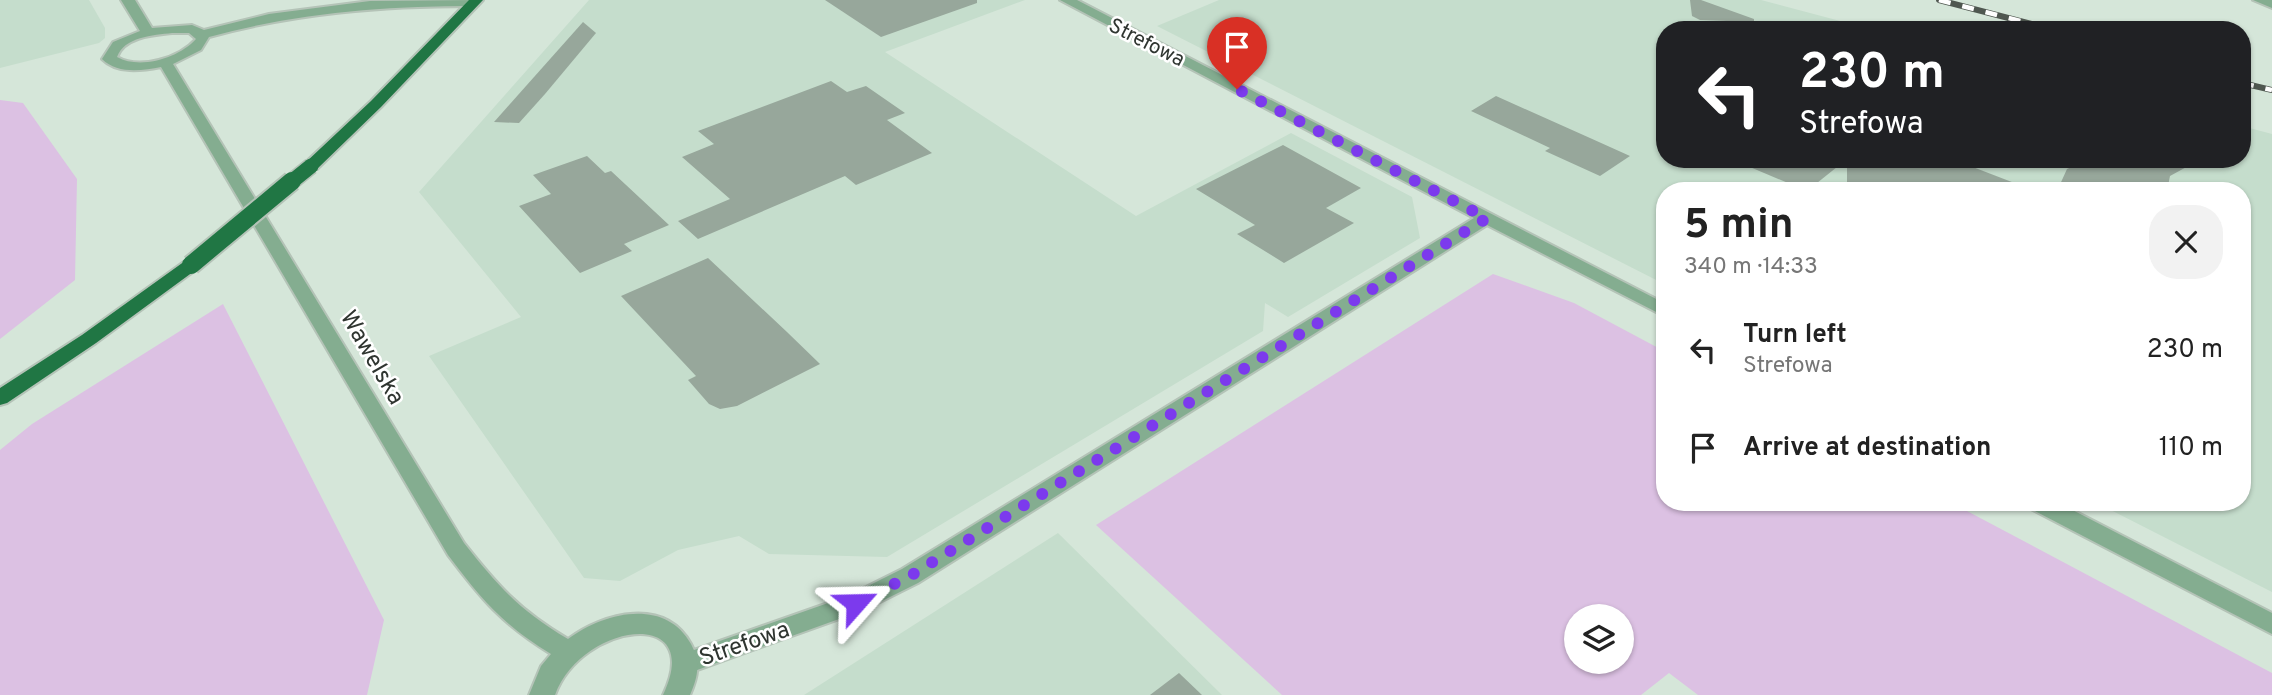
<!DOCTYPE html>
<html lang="en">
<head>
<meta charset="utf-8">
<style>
	body { margin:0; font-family:Overpass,sans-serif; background:#f2f2f2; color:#222; height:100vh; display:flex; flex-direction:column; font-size:26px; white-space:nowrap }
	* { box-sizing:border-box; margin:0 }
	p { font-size:23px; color:#767676 }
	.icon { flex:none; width:38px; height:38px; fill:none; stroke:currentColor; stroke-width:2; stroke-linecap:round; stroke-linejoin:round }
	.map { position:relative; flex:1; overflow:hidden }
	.side { position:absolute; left:1656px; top:182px; width:595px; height:329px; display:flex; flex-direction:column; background:#fff; border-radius:28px; box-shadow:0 2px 5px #0004 }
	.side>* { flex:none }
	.hud { position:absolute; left:1656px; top:21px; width:595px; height:147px; border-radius:28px; box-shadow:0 2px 5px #0004; background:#202124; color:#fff; overflow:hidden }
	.buttons { position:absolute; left:1564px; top:604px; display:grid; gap:14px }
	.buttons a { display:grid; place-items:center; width:70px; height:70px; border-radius:50%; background:#fff; box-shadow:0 2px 5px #0004; font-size:35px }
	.pin { position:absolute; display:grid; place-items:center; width:60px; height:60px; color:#fff; margin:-72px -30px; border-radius:50% 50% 50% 0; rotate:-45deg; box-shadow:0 0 7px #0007 }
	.pin .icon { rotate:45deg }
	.me { position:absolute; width:77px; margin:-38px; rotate:65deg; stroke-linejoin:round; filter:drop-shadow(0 0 5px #0008) }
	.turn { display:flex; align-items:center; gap:24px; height:147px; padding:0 28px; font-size:32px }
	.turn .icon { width:91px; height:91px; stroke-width:2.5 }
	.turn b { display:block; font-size:49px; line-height:60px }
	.round { display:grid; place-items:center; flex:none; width:74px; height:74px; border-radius:28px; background:#f2f2f2 }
	.summary { display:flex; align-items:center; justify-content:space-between; height:119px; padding:0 28px }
	h1 { font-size:42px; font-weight:700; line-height:52px }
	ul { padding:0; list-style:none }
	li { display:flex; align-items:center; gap:21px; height:98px; padding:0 28px }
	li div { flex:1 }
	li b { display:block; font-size:26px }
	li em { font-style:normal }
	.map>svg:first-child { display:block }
	.built { fill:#c5ddcc }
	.green { fill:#dcc1e3; fill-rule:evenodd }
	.building { fill:#97a79b }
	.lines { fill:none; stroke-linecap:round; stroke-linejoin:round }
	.minor-casing { stroke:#b4c3b7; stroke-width:4 }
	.tertiary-casing { stroke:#b4c3b7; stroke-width:4 }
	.trunk-casing { stroke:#b4c3b7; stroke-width:4 }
	.minor { fill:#84ad90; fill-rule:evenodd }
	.tertiary { fill:#84ad90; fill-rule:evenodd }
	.trunk { fill:#207644; fill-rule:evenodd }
	.rail-casing { stroke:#4f5750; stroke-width:6 }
	.rail { stroke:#fff; stroke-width:4.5; stroke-dasharray:12; stroke-linecap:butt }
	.trunk-bridge-far1-casing { stroke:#b4c3b7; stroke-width:18; stroke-linecap:butt }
	.trunk-bridge-casing { stroke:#b4c3b7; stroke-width:22; stroke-linecap:butt }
	.trunk-bridge-far1 { stroke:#207644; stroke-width:15 }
	.trunk-bridge { stroke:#207644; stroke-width:18 }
	.route { stroke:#7c3aed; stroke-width:12; stroke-dasharray:0 21.6 }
	.labels { text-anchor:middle; stroke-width:5; stroke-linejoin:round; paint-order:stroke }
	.far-street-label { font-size:21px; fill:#2f3530; stroke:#fff }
	.street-label { font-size:24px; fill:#2f3530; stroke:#fff }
</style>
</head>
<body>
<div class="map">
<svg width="2272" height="695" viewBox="0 0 2272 695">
	<rect width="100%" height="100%" fill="#d5e6d9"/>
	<!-- built -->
	<g class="built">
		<path d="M0,0h89l16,28v10l-6,5 -99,25z"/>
		<path d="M589,0h436l-140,52 251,164 155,-83 121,64 8,41 -132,79 -23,-14 -2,28 -376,226 -118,-3 -30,-18 -61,14 -58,31 -36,-3 -155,-222 92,-39 -102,-125z"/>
		<path d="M1219,0h542l113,30h-210v129h578v-33l30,8v458l-177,-90h147v-311h-578v93l-507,-258z"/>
		<path d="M1058,533l164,162h-418z"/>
	</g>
	<!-- green -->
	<g class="green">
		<path d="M0,100l23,3 54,76 -2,101 -75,59z"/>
		<path d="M1493,274l81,29 90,48v151h286l322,171v22h-574l-29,-22 -28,22h-359l-186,-170zM1622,616v46h-45v-46z"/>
		<path d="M223,304l161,316 -17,75h-367v-245l32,-26z"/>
	</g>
	<!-- building -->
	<g class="building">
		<path d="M825,0h152v3l-96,34z"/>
		<path d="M1690,0h11l53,19v3l-54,-2 -8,-4z"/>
		<path d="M583,22l13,11 -51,61 -26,29 -25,-1z"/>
		<path d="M831,81l16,11 19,-6 39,27 -18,7 45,33 -76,32 -11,-9 -147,63 -20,-18 52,-22 -48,-42 32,-13 -16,-13z"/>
		<path d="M1496,96l94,42 40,18 -30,20 -55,-25 5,-3 -79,-37z"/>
		<path d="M1283,145l78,43 -35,20 28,15 -70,40 -47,-29 18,-9 -59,-36z"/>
		<path d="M587,156l18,17 6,-2 58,54 -45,19 8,7 -52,22 -61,-67 32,-12 -18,-19z"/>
		<path d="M1731,159h116l-40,32z"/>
		<path d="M1847,159h105l78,30 -183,2z"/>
		<path d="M2089,159h112l-31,17 -3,15h-110l10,-22z"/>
		<path d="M708,258l79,74 33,32 -83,42 -17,3 -11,-5 -21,-24 8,-4 -75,-80z"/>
		<path d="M1179,673l23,22h-52z"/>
	</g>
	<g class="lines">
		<!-- minor casing -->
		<g class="minor-casing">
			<g id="minor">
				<path d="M1060,0h17l587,303v13l-177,-91 -569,358 -54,27 -178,64 -9,-4 -3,-7 3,-7 171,-60 54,-27 572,-351z"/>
				<path d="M2253,0h19v8z"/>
				<path d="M2026,502h31l215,111v21l-243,-126z"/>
			</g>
		</g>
		<!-- tertiary casing -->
		<g class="tertiary-casing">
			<path id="tertiary" d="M121,0h14l17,28 40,-3 12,5 65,-16 101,-13 108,-1v5l-5,1c-90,0 -177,7 -264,31l-8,13 -28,14 291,479c34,43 55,67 104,96 36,-27 97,-42 123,5 10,18 7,33 -1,51h-27c43,-90 -82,-72 -108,0h-26l12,-29 10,-12c-49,-30 -69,-54 -103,-99l-287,-488c-20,4 -44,7 -59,-8l11,-17 27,-11zM172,33h17l7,6c-17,19 -56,31 -79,18 7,-20 36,-22 55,-24z"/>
		</g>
		<!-- trunk casing -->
		<g class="trunk-casing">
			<g id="trunk">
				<path d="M469,0h14l-102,107 -64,62h-12l-2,-3 2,-3 66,-62z"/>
				<path d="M191,260l6,1 3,4 -3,4 -101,74 -89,60 -7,2v-17l82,-53 103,-74z"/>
			</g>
		</g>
		<!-- minor -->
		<use href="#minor" class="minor"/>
		<!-- tertiary -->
		<use href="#tertiary" class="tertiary"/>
		<!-- trunk -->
		<use href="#trunk" class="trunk"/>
		<!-- rail casing -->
		<g class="rail-casing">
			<g id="rail">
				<path d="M1939,0l116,30"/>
				<path d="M2242,83l30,7"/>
			</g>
		</g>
		<!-- rail -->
		<use href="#rail" class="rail"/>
		<!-- trunk-bridge-far1 casing -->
		<g class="trunk-bridge-far1-casing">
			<path id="trunk-bridge-far1" d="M290,183l21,-17"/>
		</g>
		<!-- trunk-bridge casing -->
		<g class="trunk-bridge-casing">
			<path id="trunk-bridge" d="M191,265l101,-84"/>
		</g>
		<!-- trunk-bridge-far1 -->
		<use href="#trunk-bridge-far1" class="trunk-bridge-far1"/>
		<!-- trunk-bridge -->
		<use href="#trunk-bridge" class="trunk-bridge"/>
	</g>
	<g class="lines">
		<!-- route -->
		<path class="route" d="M856,603l54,-27 577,-358 -250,-129"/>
	</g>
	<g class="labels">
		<!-- far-street labels -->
		<g class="far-street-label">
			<text transform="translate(1147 42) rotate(27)" y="7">Strefowa</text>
		</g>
		<!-- street labels -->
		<g class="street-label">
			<text transform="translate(373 357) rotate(60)" y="8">Wawelska</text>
			<text transform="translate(744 643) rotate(-19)" y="8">Strefowa</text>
		</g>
	</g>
</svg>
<div class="buttons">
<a><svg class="icon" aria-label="layers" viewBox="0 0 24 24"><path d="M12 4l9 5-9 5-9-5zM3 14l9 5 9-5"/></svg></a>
</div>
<div class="pin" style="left:1237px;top:89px;background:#d93025"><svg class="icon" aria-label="arrive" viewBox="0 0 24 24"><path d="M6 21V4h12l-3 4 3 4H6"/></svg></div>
<svg class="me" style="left:856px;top:603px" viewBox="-20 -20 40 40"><path d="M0-17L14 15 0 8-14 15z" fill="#7c3aed" stroke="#fff" stroke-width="4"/></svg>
<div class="hud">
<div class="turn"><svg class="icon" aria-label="left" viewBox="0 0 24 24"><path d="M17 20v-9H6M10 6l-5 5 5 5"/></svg><div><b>230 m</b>Strefowa</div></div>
</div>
<section class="side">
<div class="summary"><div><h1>5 min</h1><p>340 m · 14:33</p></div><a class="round"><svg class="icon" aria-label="close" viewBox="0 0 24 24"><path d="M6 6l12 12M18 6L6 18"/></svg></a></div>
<ul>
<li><svg class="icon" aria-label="left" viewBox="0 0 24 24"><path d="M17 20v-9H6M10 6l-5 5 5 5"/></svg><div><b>Turn left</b><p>Strefowa</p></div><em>230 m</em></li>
<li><svg class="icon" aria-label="arrive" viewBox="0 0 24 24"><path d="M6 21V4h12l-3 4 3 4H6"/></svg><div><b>Arrive at destination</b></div><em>110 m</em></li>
</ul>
</section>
</div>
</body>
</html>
